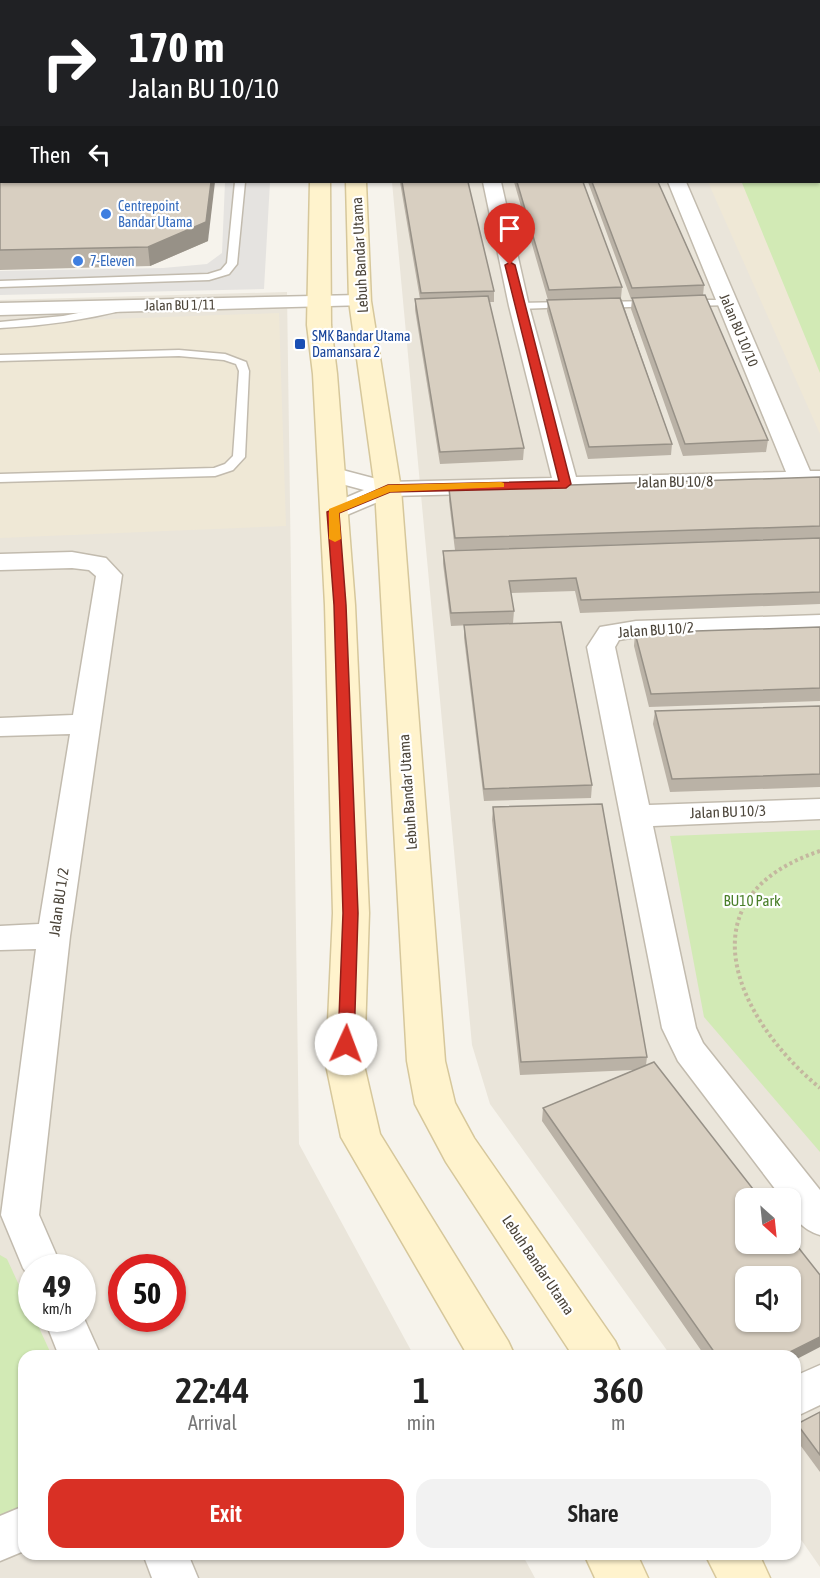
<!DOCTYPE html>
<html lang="en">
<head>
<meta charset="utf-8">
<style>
	body { margin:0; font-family:"Asap Condensed",sans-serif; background:#f2f2f2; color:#222; height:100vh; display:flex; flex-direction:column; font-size:22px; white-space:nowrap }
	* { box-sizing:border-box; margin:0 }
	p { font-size:20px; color:#767676 }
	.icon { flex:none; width:33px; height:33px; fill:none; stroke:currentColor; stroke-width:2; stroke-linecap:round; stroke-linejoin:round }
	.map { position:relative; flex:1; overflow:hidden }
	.side { position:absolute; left:18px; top:1350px; width:783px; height:210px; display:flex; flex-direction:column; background:#fff; border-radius:18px; box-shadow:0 2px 4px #0004 }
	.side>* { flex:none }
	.banner { position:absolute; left:0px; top:0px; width:820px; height:183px; box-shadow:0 2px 4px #0004; background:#202124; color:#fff; overflow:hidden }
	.needle { width:39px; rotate:153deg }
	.buttons { position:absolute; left:735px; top:1188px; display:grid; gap:12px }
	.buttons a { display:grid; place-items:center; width:66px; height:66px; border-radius:12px; background:#fff; box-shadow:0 2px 4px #0004; font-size:30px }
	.speed { position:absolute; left:18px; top:1254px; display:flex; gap:12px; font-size:30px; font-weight:700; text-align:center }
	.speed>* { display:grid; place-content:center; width:78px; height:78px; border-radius:50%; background:#fff; box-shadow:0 2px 4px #0004; line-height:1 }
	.speed small { font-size:15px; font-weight:400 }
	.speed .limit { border:9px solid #d22; background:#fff; color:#111 }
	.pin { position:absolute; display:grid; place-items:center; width:51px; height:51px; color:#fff; margin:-62px -26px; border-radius:50% 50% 50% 0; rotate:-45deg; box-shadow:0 0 6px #0007 }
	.pin .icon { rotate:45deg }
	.me { position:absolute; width:66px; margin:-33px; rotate:2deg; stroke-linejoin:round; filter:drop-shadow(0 0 4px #0008) }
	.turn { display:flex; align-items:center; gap:21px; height:126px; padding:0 30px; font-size:27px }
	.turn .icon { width:78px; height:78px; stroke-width:2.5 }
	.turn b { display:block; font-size:42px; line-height:51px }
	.then { display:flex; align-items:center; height:57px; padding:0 30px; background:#0003; gap:12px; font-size:22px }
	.eta { display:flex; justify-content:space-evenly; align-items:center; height:102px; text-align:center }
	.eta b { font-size:36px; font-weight:600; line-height:42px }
	.action { display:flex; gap:12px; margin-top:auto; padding:12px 30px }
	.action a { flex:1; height:69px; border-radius:18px; background:#d93025; color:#fff; font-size:24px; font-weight:600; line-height:69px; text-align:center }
	.action a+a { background:#f2f2f2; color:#222 }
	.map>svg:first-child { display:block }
	.residential { fill:#eae5da; fill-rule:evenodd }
	.education { fill:#efe8d6 }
	.green { fill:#d2eab5 }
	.parking { fill:#e5e3e0 }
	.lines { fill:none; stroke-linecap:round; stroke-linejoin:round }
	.lane-casing { stroke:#c2bbae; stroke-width:3 }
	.street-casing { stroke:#c2bbae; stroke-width:3 }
	.secondary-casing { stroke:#d6c79b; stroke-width:3 }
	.path { stroke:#c4b79f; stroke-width:4; stroke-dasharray:3 3; stroke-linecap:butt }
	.lane { fill:#fff; fill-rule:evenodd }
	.street { fill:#fff; fill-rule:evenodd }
	.secondary { fill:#fff3cd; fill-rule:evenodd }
	.wall { fill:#bab2a6 }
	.shaded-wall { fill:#979187 }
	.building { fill:#d8cfc1; stroke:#979187; stroke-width:1.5; fill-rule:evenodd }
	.route { fill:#d93025; stroke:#8d1f18; stroke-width:1.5 }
	.slow { fill:#f59e0b }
	.shop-dot { fill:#3f7fe0; stroke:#fff; stroke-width:2 }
	.transit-dot { fill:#1a4fb4; stroke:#fff; stroke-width:2 }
	.labels { text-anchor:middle; stroke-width:4.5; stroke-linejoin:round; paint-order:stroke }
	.far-shop-label { font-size:14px; fill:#366cbe; stroke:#fff; text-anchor:start }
	.far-street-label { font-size:14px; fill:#4b4439; stroke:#fff }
	.far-transit-label { font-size:14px; fill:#164399; stroke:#fff; text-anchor:start }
	.street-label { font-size:15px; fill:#4b4439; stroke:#fff }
	.park-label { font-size:15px; fill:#4a7f2a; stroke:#fff }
</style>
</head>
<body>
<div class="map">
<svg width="820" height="1578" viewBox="0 0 820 1578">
	<rect width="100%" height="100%" fill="#f6f3ec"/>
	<!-- residential -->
	<g class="residential">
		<path d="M0,0h227l-225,2v135z"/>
		<path d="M819,67h1v1500l-25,-36v-175h-124l-181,-252 -18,-59 -80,-863h427zM746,1198h44v46h-44zM746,1276h44v46h-44z"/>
		<path d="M287,292l12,852 115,212h-390v198h498l13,24h-535v-1278zM32,1268h50v50h-50zM122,1268h50v50h-50z"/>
	</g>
	<!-- education -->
	<g class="education">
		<path d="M819,70h1v364l-112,-252h111z"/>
		<path d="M279,313l7,213 -286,12v-215z"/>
	</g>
	<!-- green -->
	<g class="green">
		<path d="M496,0h215l-214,2z"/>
		<path d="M819,79h1v294l-78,-190 77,-1z"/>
		<path d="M820,830v322l-116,-135 -34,-181z"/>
		<path d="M0,1255l7,4 24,52 1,7 3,1 17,37h-28v150l-24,11z"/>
	</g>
	<!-- parking -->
	<path class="parking" d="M225,182h45l-6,107 -264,6v-24l163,-3 44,-4 15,-11z"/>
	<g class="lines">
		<!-- lane casing -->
		<g class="lane-casing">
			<g id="lane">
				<path d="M354,0h8l-8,2z"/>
				<path d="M387,0h8l-8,2z"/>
				<rect x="737" y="0" width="8" height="2"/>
				<rect x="819" y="29" width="1" height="5"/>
				<path d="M235,182h10l-8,82 -8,10 -20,6 -209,7v-6l208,-7 13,-4 6,-7z"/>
				<path d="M727,300l4,1v4l-41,1 -5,-3 5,-3z"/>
				<path d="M651,301l4,1v4l-52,2 -5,-3 5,-3z"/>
				<path d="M567,302l4,1v4l-52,2 -5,-3 5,-3z"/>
				<path d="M124,304l4,1v4c-43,11 -85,17 -128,19v-6l63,-6z"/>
				<path d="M179,350l46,4 21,8 3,9 -4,86 -12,13 -18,6 -215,6v-8l214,-6 11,-4 8,-8 6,-85 -3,-7 -12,-4 -45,-4 -179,5v-6z"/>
			</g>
		</g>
		<!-- street casing -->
		<g class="street-casing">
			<g id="street">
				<path d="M74,0h14l-15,2z"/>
				<path d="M2,64v10l-2,1v-10z"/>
				<path d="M483,182h18l28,124 47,171 210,-5 -118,-290h18l124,289h10v14l-428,11 -50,21 -9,2 -9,-2 -3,-5 3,-5 40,-17 -41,-11 -4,-5 4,-5 8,-2 57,15 164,-4 -43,-172z"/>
				<path d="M360,295l7,2 3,4 -3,4 -367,10v-12z"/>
				<path d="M72,552l34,6 16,17 -52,361 -31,279 23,53h-30v13l-9,-13 -22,-53 35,-266 -36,1v-24l39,-2 31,-190 -70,2v-18l73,-3 23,-139 -7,-6 -17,-2 -72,2v-16z"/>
				<path d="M820,615v16l-184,6 -17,3 -4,7 34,158 171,-6v20l-167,7 43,202 7,15 117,147v45c-17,-5 -30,-18 -30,-37h-8l-104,-137 -16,-33 -75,-381 13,-20 36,-6z"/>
				<path d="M82,1314l19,42h-42l-15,-38h38z"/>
				<path d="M820,1365v40l-25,12v-41z"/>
				<path d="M24,1506v45l-24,10v-45z"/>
				<path d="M143,1554h45l10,24h-46z"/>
			</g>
		</g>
		<!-- secondary casing -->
		<g class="secondary-casing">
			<g id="secondary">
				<path d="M419,0h16l-17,2z"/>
				<path d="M451,0h16l-17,2z"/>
				<rect x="819" y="45" width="1" height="10"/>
				<path d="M310,182h20l1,143 6,49 18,231 14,308 -5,152 16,69 128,207 7,15h-47l-127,-219 -15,-72 7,-152 -8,-308 -12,-231 -6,-49z"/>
				<path d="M346,182h20l5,119 30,188 44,572 10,42 19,35 141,203 7,15h-49l-127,-194 -31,-58 -8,-43 -32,-572 -26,-188z"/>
				<path d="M584,1554h53l11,24h-53z"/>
				<path d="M705,1554h54l11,24h-53z"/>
			</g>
		</g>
		<!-- path -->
		<path class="path" d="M820,851c-139,46 -85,167 0,237"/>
		<!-- lane -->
		<use href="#lane" class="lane"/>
		<!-- street -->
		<use href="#street" class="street"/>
		<!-- secondary -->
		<use href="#secondary" class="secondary"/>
	</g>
	<!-- wall -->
	<g class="wall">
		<path d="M201,0h36l-2,2z"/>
		<path d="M240,0h107l-1,2h-106z"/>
		<path d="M775,0h45v14h-1v-12h-44z"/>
		<rect x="0" y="97" width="2" height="26"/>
		<path d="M0,168l208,73 -58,25 -150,4z"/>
		<path d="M400,182h68l26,109v11h-5l35,146 -1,12 -83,4 -25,-154v-11h5z"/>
		<path d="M514,182h69l39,105 -1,11 51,146 -1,11 -83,4 -41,-148 1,-11z"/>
		<path d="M588,182h70l46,103 -1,11 65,144 -2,12 -83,4 -52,-147 1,-10h-1z"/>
		<path d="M820,477v61l-365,12 -6,-49v-12z"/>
		<path d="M820,538v66l-240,9 -5,-22 -64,2 3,18 -1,12 -62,3 -8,-62v-13z"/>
		<path d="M464,625l128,160 -1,13 -107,3 -20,-163z"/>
		<path d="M820,627v74l-171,6 -15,-61 1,-13z"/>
		<path d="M820,706v81l-150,5 -17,-68 2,-13z"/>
		<path d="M493,807l154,250 -1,8 149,291h-90l-163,-235 1,-13 91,-38 -114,5 -28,-255z"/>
		<path d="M820,1412v60l-25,-34v-7l2,-7z"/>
	</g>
	<!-- shaded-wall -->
	<g class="shaded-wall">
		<path d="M337,0h10l-1,2h-10z"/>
		<path d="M1,26l1,10 -2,1v-10z"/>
		<path d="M211,182h4l-7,59 -58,25 -2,-19z"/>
		<path d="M820,1337v10l-25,13v-4h-13z"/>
	</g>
	<!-- building -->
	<g class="building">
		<path d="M275,0h62l-1,2h-39z"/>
		<rect x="0" y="97" width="2" height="16"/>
		<path d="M2,167v15h209l-5,40 -58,25 -148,3v-82z"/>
		<path d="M402,182h66l26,109 -73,2z"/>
		<path d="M517,182h66l39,105 -73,3z"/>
		<path d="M592,182h66l46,103 -72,3z"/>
		<path d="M705,295l63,145 -83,4 -53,-146z"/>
		<path d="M488,296l36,152 -84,4 -25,-153z"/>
		<path d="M620,298l52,146 -83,3 -42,-147z"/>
		<path d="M820,477v49l-365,12 -6,-49z"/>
		<path d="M820,538v54l-239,8 -5,-22 -67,3 5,30 -63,2 -8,-62z"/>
		<path d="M561,622l31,163 -108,4 -20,-164z"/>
		<path d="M820,627v61l-169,6 -16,-61z"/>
		<path d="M820,706v68l-148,5 -17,-68z"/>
		<path d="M602,804l45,253 -126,5 -28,-255z"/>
		<path d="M654,1062l106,136h-14v46h44v-7l30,38v62l-38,19h-65l-174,-248zM746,1276h44v46h-44z"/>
		<path d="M820,1412v43l-23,-31z"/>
	</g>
	<!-- route -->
	<path class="route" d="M510,262l5,3 56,219 -5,4 -176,4 -51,21 7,92 12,308 -4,131 -3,4 -5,2 -6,-2 -2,-4 5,-131 -9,-308 -7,-93 61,-27 171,-4 -54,-216z"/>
	<!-- slow -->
	<path class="slow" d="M501,482l3,1v4l-114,5 -51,21 2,26 -6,3 -6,-3v-30l59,-24z"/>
	<!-- markers -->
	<g class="shop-dot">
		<circle cx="106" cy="214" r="6"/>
		<circle cx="78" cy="261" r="6"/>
	</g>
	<rect class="transit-dot" x="294" y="338" width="12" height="12" rx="3"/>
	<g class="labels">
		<!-- far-shop labels -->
		<g class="far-shop-label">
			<text x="118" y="211">Centrepoint<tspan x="118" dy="16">Bandar Utama</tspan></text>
			<text x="90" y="266">7-Eleven</text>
		</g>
		<!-- far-street labels -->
		<g class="far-street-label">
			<text transform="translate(180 305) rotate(-1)" y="5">Jalan BU 1/11</text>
			<text transform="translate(739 330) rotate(67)" y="5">Jalan BU 10/10</text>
		</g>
		<!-- far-transit labels -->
		<g class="far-transit-label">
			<text x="312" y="341">SMK Bandar Utama<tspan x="312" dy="16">Damansara 2</tspan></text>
		</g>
		<!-- street labels -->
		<g class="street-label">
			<text transform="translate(360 255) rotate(-93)" y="5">Lebuh Bandar Utama</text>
			<text transform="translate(675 482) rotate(-1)" y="5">Jalan BU 10/8</text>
			<text transform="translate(656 630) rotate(-4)" y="5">Jalan BU 10/2</text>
			<text transform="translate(408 792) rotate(-94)" y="5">Lebuh Bandar Utama</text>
			<text transform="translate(728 812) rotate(-2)" y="5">Jalan BU 10/3</text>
			<text transform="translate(59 902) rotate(-82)" y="5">Jalan BU 1/2</text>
			<text transform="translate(538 1265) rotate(56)" y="5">Lebuh Bandar Utama</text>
		</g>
		<!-- park labels -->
		<g class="park-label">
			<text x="752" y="906">BU10 Park</text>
		</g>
	</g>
</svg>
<div class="buttons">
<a><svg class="needle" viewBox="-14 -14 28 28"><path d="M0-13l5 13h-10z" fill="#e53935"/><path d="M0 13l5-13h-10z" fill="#767676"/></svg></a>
<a><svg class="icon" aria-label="sound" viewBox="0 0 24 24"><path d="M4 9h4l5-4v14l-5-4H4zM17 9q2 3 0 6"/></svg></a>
</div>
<div class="speed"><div>49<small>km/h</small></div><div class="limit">50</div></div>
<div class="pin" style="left:510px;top:265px;background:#d93025"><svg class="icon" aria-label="arrive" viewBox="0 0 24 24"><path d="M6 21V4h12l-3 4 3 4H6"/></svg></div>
<svg class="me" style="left:346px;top:1044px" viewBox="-20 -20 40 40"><circle r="19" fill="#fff"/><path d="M0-13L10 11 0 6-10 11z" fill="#d93025"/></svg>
<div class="banner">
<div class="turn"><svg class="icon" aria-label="right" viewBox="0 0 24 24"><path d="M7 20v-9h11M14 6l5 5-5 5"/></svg><div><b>170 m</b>Jalan BU 10/10</div></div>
<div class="then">Then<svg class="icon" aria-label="left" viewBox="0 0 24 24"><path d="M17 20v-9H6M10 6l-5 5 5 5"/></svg></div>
</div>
<section class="side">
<div class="eta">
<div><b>22:44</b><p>Arrival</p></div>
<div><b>1</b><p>min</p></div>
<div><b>360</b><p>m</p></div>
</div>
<div class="action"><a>Exit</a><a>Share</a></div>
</section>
</div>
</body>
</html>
